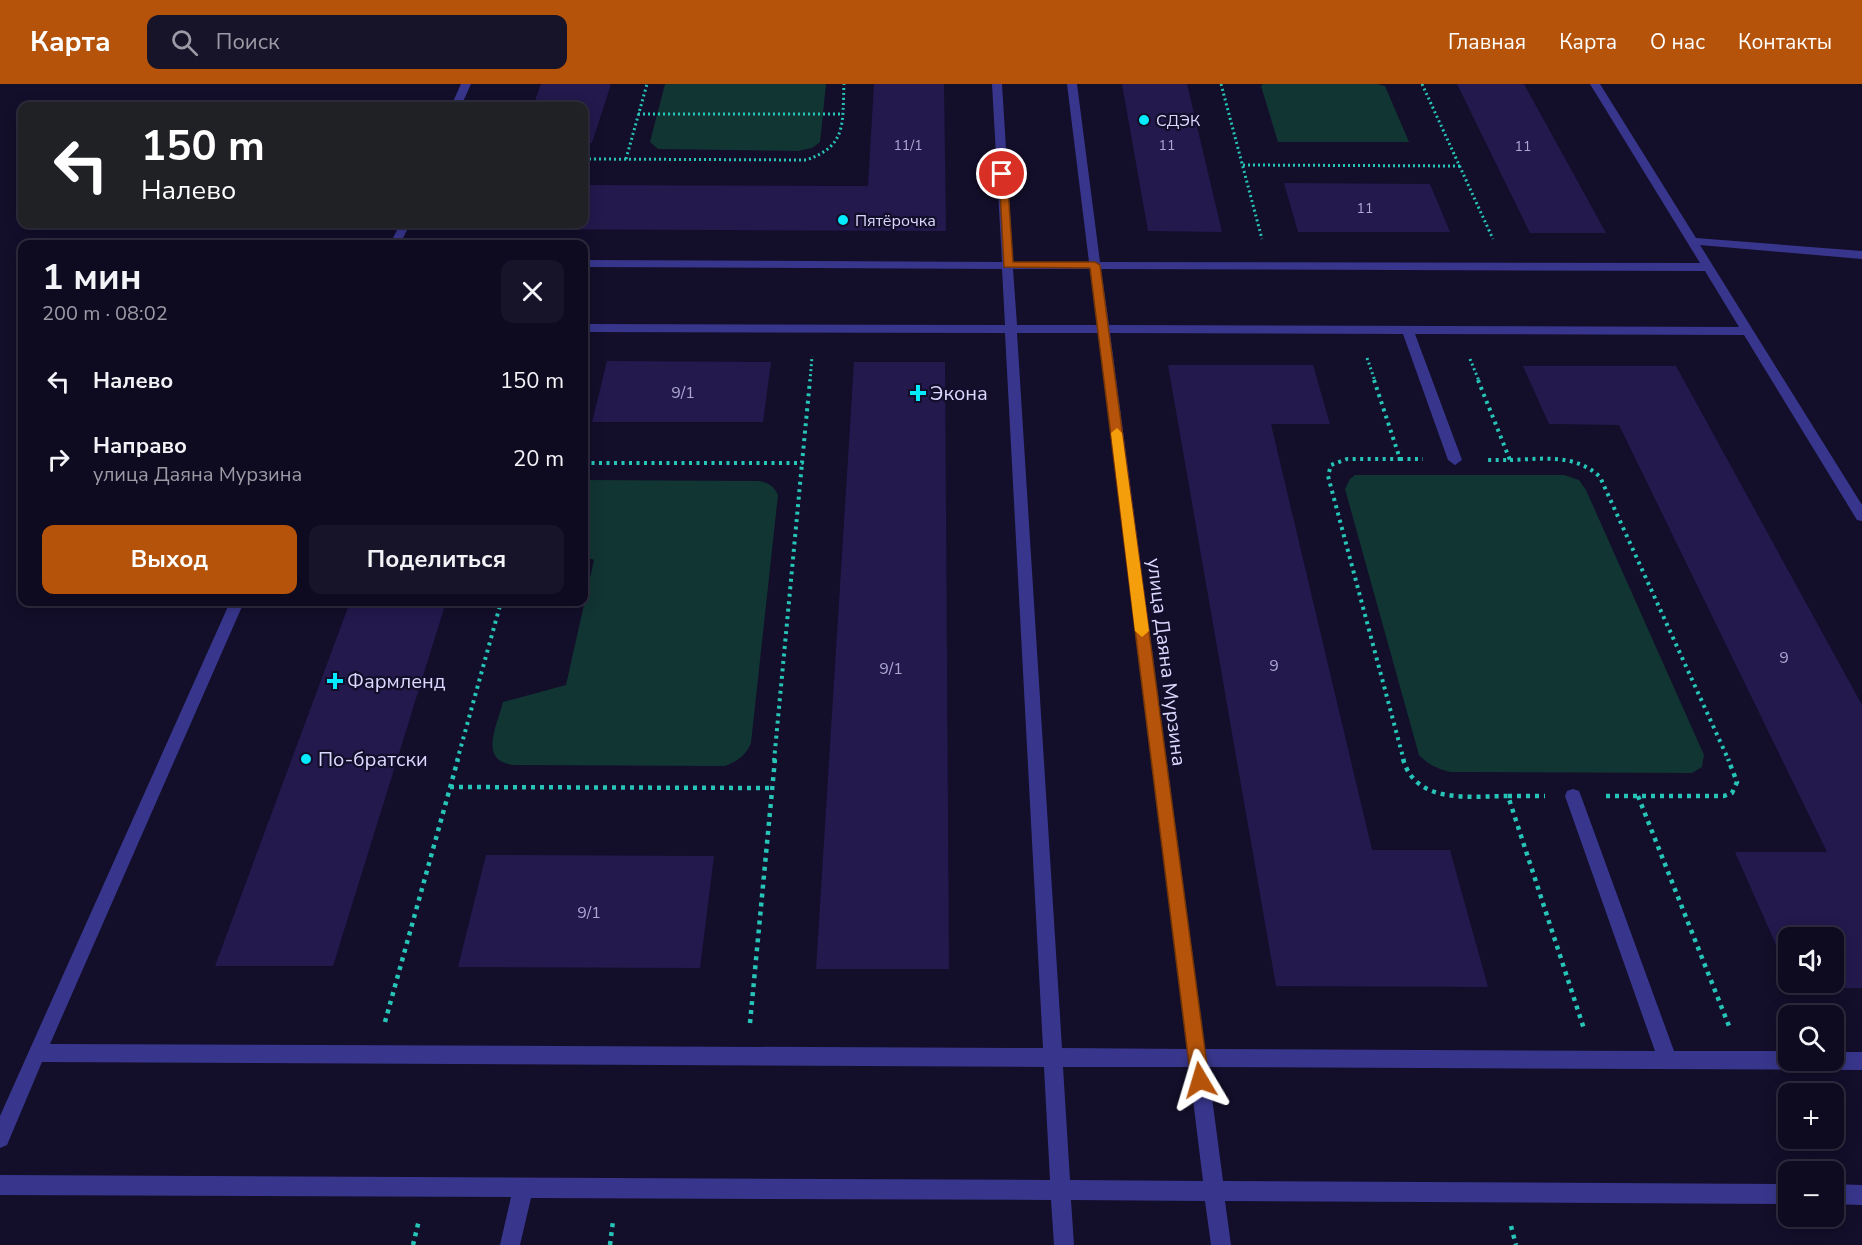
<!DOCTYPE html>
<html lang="ru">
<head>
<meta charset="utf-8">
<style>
	body { margin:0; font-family:"Nunito Sans",sans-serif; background:#171329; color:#f1f3f6; height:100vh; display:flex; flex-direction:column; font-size:22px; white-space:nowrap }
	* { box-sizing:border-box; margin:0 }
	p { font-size:20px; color:#9b9aa5 }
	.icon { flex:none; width:33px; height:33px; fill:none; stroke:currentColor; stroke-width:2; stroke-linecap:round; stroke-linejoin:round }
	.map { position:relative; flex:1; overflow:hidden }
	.sheet { position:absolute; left:18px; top:156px; width:570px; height:366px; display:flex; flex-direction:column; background:#0e0a20; border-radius:12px; box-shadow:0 3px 15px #0003,0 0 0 2px #2e2b3e }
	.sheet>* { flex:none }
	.banner { position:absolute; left:18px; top:18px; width:570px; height:126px; border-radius:12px; box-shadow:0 3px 15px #0003,0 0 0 2px #2e2b3e; background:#202124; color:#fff; overflow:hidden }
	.buttons { position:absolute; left:1778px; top:843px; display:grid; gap:12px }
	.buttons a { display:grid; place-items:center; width:66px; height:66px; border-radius:12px; background:#0e0a20; box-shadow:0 3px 15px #0003,0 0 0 2px #2e2b3e; font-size:30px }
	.pin { position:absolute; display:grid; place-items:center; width:51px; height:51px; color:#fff; margin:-26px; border:3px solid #fff; border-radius:50%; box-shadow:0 2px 6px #0007 }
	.me { position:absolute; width:66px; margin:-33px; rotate:353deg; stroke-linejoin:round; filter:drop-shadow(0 0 4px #0008) }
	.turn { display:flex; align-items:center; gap:21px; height:126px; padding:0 24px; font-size:27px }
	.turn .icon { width:78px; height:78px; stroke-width:2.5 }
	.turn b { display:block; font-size:42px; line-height:51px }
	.round { display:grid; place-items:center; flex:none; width:63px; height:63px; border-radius:12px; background:#171329 }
	.summary { display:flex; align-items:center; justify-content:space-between; height:102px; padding:0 24px }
	h1 { font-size:36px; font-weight:700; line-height:45px }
	.primary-button { display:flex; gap:12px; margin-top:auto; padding:12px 24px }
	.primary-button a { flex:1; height:69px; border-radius:12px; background:#b45309; color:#fff; font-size:24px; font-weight:700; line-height:69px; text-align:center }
	.primary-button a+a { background:#171329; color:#f1f3f6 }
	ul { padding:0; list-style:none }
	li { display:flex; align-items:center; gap:18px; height:78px; padding:0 24px }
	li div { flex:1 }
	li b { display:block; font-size:22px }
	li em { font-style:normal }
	header { display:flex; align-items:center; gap:36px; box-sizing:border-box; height:84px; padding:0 30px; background:#b45309; color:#fff }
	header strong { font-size:28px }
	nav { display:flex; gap:33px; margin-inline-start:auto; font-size:21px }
	.search { width:420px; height:54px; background:#171329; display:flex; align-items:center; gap:15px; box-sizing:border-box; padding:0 21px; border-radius:12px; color:#9b9aa5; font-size:22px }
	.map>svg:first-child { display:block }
	.green { fill:#113533 }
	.building { fill:#23194d }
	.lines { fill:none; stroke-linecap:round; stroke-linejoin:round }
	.path-far2 { stroke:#27c4b8; stroke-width:3; stroke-dasharray:2 3; stroke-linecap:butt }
	.path-far1 { stroke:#27c4b8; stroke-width:4; stroke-dasharray:3 4.5; stroke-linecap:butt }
	.path { stroke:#27c4b8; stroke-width:4.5; stroke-dasharray:4 5; stroke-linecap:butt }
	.minor { fill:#38368c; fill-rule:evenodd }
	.route { fill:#b45309; stroke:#753606; stroke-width:1.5 }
	.slow { fill:#f59e0b }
	.poi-dot { fill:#04eaff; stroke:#130e2a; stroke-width:2 }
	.labels { text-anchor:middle; stroke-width:4.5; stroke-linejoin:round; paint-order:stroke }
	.far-number-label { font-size:14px; fill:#ada8d2 }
	.far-poi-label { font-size:16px; fill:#dbd8ff; stroke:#130e2a; text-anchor:start }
	.number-label { font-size:16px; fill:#ada8d2 }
	.poi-label { font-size:20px; fill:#dbd8ff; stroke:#130e2a; text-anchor:start }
	.street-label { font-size:20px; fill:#dbd8ff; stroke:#130e2a }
</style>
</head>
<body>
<header>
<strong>Карта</strong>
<div class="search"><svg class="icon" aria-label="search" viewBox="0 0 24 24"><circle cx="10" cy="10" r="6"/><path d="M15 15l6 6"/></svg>Поиск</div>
<nav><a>Главная</a><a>Карта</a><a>О нас</a><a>Контакты</a></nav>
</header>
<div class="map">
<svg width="1862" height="1161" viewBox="0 0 1862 1161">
	<rect width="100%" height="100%" fill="#130e2a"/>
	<!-- green -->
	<g class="green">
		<path d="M665,0h161l-6,58 -8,6 -14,3 -140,-2 -8,-7z"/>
		<path d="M1263,0h114l8,2 24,56h-131l-17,-56z"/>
		<path d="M1355,391h209l15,5 7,10 118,265 -2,12 -10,6 -241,-1c-14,-3 -22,-7 -32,-17l-74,-266 5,-10z"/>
		<path d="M584,396l175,1c10,2 15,5 19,14l-27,248c-5,12 -13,18 -26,23l-209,-1c-39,-2 -19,-39 -13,-63l63,-17 28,-125 -10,-4z"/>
	</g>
	<!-- building -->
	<g class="building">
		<path d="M541,0h70l-19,59h-8v-37h-51z"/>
		<path d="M874,0h70l2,147 -459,-2 2,-5h95v-39l284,1z"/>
		<path d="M1122,0h65l35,148 -74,-1z"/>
		<path d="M1457,0h67l82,149h-76z"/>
		<path d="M1284,99l146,1 20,48h-152z"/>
		<path d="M607,277l164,1 -8,60h-171z"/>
		<path d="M854,278h91l4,607h-133z"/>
		<path d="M1168,281h145l17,59h-59l101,426h78l38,137 -212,-1z"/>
		<path d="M1523,282h153l186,339v283h-67l-3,-6h41v-44h-45v34l-53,-120h92l-208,-427 -70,-1z"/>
		<path d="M350,518h96l-113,364h-118z"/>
		<path d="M486,771l228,1 -14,112 -242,-1z"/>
	</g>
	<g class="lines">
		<!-- path-far2 -->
		<g class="path-far2">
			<path d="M1221,0l41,155"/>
			<path d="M1422,0l71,155"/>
			<path d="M638,30h203"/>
			<path d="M584,75l222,1c42,-14 36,-38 38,-76"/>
			<path d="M626,75l21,-75"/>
			<path d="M1243,81l217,1"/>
			<path d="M1367,274l8,23"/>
			<path d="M1470,275l9,22"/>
			<path d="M810,297l2,-25"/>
		</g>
		<!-- path-far1 -->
		<g class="path-far1">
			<path d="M1374,296l26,79h-53l-16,6 -3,11 76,285"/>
			<path d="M1478,296l32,80h-25"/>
			<path d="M1400,375h23"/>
			<path d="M1510,376c32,-1 65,-7 90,17l129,284"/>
			<path d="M584,379h218l8,-83"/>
			<path d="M457,677l44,-159"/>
			<path d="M774,677l28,-298"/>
		</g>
		<!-- path -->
		<g class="path">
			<path d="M1403,675c13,46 67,37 105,37l76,233"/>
			<path d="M450,703l322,1"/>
			<path d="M1508,712h37"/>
			<path d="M1606,712h118l8,-3 5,-11 -9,-23"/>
			<path d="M1638,712l91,230"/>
			<path d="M385,938l73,-263"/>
			<path d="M750,939l25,-264"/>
			<path d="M1511,1142l5,19"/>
			<path d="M413,1161l6,-25"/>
			<path d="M610,1161l3,-24"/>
		</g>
		<!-- minor -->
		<g class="minor">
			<path d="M461,0h10l-10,22h-10z"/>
			<path d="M992,0h10l11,178h76l-22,-178h10l23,178 600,1 -110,-179h10l96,154 166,13v8l-162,-14 162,260v16l-5,-1 -113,-185 -329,-1 47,126 -7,5 -7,-5 -45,-126 -293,-1 95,716 450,2 -90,-255 2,-5 6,-2 6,2 2,5 93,255h114v9h45v-8h29v18l-654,-3 15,114 565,3v20l-563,-3 6,44h-20l-6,-44 -134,-1 3,45h-20l-3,-45 -520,-2 -11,47h-20l11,-48 -511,-2v-20l1050,5 -6,-113 -1002,-5 -35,83 -7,3v-32l230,-514h14l-194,442 993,4 -38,-715 -421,-1v-8l421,1 -3,-56 -418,-2v-7l418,2zM1013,185h77l7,56h-80zM1101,185l604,2 34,56 -630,-2zM1017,249h81l89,716 -125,-1zM1063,983h126l14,114 -133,-1z"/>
			<path d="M400,140h10l-10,20h-10z"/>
			<path d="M1833,1100l29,1v20l-29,-1z"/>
		</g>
	</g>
	<!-- route -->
	<path class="route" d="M999,88l8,2 6,88h82l5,3 109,815 -3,6 -6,3 -6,-3 -3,-6 -101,-812 -86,-1z"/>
	<!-- slow -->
	<path class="slow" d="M1117,344l5,5 27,198 -7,6 -7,-6 -24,-198z"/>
	<!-- markers -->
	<g class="poi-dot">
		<circle cx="1144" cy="36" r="6"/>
		<circle cx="843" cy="136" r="6"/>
		<path d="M915 300h6v6h6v6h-6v6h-6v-6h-6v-6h6z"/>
		<path d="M332 588h6v6h6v6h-6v6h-6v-6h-6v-6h6z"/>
		<circle cx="306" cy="675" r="6"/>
	</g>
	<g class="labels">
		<!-- far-number labels -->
		<g class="far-number-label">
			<text x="908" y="66">11/1</text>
			<text x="1167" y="66">11</text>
			<text x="1523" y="67">11</text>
			<text x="1365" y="129">11</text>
		</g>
		<!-- far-poi labels -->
		<g class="far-poi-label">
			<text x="1156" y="42">СДЭК</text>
			<text x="855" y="142">Пятёрочка</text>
		</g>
		<!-- number labels -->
		<g class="number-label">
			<text x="683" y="314">9/1</text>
			<text x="1784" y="579">9</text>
			<text x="1274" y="587">9</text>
			<text x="891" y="590">9/1</text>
			<text x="589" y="834">9/1</text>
		</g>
		<!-- poi labels -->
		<g class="poi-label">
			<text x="930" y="316">Экона</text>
			<text x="347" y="604">Фармленд</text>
			<text x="318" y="682">По-братски</text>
		</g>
		<!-- street labels -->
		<g class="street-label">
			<text transform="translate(1167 578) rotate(83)" y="7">улица Даяна Мурзина</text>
		</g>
	</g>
</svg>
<div class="buttons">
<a><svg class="icon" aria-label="sound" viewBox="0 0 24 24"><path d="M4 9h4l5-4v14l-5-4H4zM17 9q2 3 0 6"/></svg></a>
<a><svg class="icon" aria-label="search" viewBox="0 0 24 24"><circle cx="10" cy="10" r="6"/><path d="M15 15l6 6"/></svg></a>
<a>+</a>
<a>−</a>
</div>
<div class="pin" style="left:1002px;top:90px;background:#d93025"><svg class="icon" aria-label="arrive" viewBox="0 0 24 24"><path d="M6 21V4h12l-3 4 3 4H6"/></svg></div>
<svg class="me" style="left:1200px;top:996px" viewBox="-20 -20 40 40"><path d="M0-17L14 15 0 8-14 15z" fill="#b45309" stroke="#fff" stroke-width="4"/></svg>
<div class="banner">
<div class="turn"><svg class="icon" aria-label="left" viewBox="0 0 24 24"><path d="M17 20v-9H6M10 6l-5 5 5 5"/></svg><div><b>150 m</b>Налево</div></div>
</div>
<section class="sheet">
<div class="summary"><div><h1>1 мин</h1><p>200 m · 08:02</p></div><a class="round"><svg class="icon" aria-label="close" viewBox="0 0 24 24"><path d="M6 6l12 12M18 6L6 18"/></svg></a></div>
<ul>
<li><svg class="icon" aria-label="left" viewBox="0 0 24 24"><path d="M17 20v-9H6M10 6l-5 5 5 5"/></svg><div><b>Налево</b></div><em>150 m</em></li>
<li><svg class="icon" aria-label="right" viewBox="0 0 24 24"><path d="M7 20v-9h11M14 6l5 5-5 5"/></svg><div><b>Направо</b><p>улица Даяна Мурзина</p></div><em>20 m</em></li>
</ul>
<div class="primary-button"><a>Выход</a><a>Поделиться</a></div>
</section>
</div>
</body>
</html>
